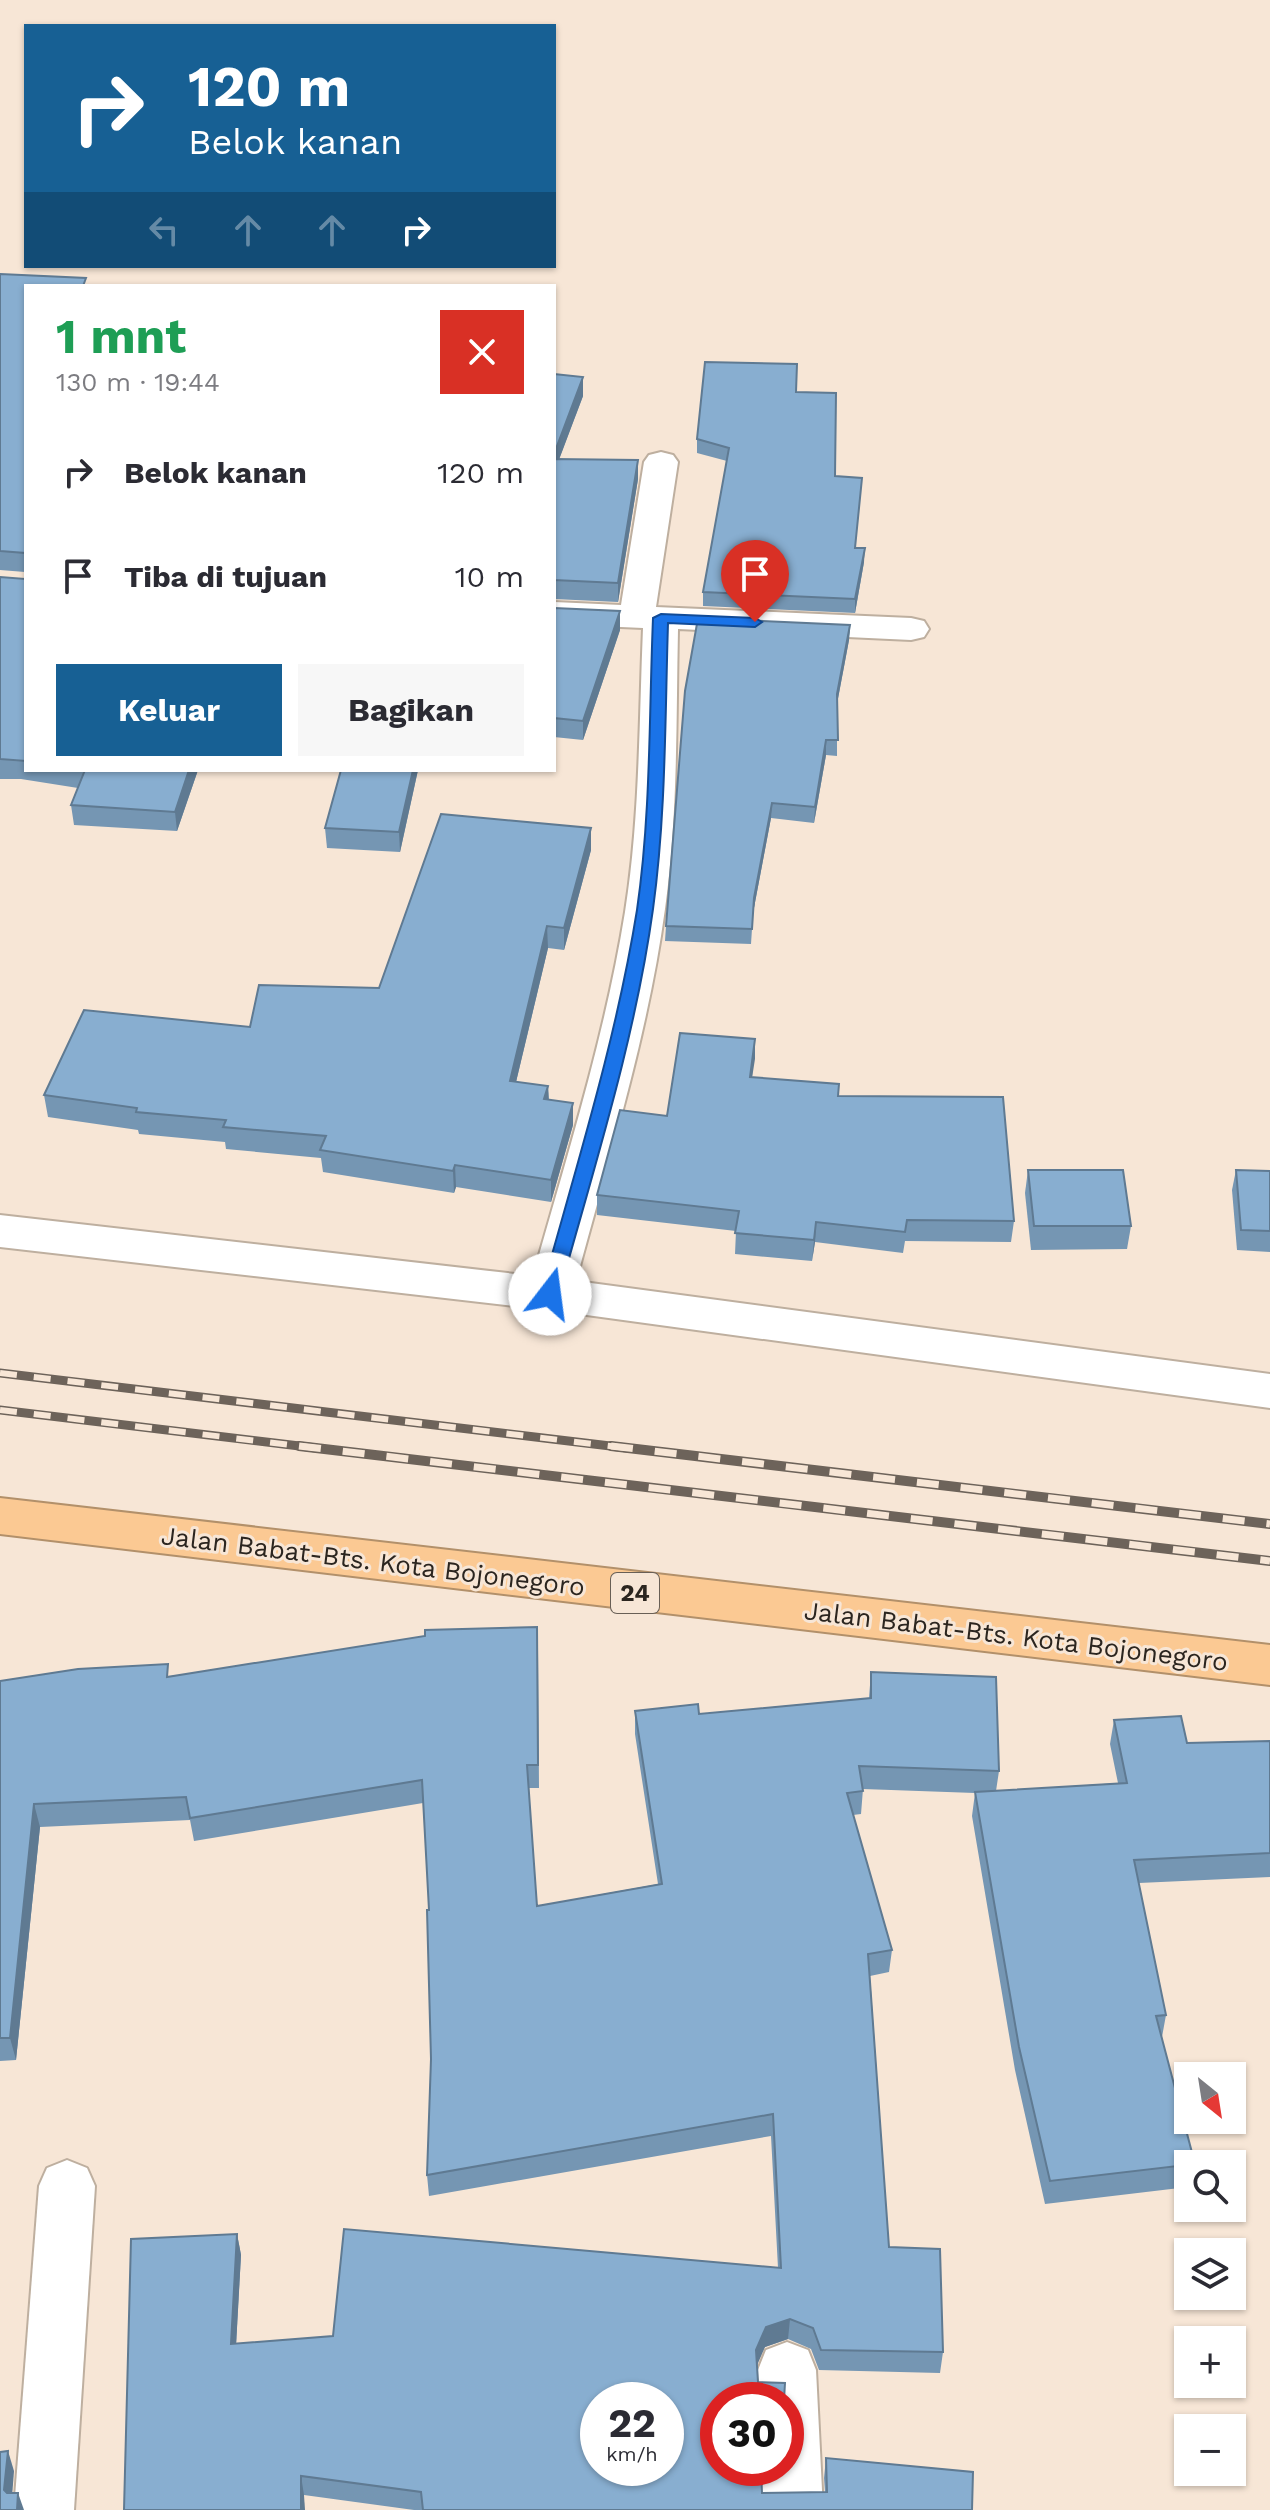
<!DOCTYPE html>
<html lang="id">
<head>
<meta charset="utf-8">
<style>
	body { margin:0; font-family:"Work Sans",sans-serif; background:#f7f7f7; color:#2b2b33; height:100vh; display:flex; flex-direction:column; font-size:30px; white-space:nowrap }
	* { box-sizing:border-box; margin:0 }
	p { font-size:26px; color:#7c7c81 }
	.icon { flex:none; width:44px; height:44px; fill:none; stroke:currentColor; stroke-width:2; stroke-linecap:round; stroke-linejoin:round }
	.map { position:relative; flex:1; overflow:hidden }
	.drawer { position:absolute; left:24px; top:284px; width:532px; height:488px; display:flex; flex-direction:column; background:#fff; border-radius:0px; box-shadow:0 2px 6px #0004 }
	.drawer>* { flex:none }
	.top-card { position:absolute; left:24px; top:24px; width:532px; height:244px; border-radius:0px; box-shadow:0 2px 6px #0004; background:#176094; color:#fff; overflow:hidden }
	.needle { width:52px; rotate:150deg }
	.controls { position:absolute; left:1174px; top:2062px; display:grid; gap:16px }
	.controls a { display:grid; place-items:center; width:72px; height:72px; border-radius:0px; background:#fff; box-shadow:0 2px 6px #0004; font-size:40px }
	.speed { position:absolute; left:580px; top:2382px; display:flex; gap:16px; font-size:40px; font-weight:700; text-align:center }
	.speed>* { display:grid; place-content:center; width:104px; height:104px; border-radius:50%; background:#fff; box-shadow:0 2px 6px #0004; line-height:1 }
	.speed small { font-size:20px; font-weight:400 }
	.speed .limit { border:12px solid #d22; background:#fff; color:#111 }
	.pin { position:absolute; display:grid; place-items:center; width:68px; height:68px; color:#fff; margin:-82px -34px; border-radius:50% 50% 50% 0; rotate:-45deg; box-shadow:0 0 8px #0007 }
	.pin .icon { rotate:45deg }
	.me { position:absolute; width:88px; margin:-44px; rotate:15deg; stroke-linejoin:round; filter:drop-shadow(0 0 6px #0008) }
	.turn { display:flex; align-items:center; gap:28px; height:168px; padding:0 32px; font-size:36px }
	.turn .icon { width:104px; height:104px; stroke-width:2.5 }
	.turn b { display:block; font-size:56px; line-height:68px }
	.lanes { display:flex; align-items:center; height:76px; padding:0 32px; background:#0003; justify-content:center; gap:40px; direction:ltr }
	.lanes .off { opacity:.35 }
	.round { display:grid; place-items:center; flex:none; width:84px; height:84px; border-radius:0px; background:#f7f7f7 }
	.head { display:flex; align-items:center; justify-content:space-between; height:136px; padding:0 32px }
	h1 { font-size:48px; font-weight:700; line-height:60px; color:#1e9e55 }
	.cta { display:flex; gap:16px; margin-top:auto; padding:16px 32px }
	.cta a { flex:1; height:92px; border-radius:0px; background:#176094; color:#fff; font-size:32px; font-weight:700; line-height:92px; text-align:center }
	.cta a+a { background:#f7f7f7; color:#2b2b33 }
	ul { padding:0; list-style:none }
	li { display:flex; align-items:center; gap:24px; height:104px; padding:0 32px }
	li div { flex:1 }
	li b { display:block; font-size:30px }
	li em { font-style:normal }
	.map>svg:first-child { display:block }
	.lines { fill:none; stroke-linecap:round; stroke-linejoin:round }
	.street-casing { stroke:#beaf9f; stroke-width:4 }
	.highway-casing { stroke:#b2906a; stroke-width:4 }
	.street { fill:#fff; fill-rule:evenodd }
	.highway { fill:#fbc993; fill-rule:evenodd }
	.rail-far1-casing { stroke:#6d635a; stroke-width:9 }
	.rail-casing { stroke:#6d635a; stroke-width:10 }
	.rail-far1 { stroke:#f7e6d6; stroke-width:6; stroke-dasharray:17; stroke-linecap:butt }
	.rail { stroke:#f7e6d6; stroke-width:7; stroke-dasharray:22; stroke-linecap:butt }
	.wall { fill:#7596b3 }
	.shaded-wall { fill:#5f7a92 }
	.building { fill:#88aed0; stroke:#5f7a92; stroke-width:2; fill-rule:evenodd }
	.route { fill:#1a73e8; stroke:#114b97; stroke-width:2 }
	.labels { text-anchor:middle; stroke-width:6; stroke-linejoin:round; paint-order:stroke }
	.shield { fill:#f7e6d6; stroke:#685f56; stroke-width:2 }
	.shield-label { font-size:24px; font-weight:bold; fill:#2b251f }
	.street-label { font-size:26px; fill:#2b251f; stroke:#f7e6d6 }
</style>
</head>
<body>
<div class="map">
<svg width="1270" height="2510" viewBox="0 0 1270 2510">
	<rect width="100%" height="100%" fill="#f7e6d6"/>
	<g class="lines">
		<!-- street casing -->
		<g class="street-casing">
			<g id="street">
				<path d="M661,452l12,3 5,7 -22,145 255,11 13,3 5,8 -5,8 -13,3 -233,-11c-2,93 0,187 -13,280 -17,126 -56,249 -89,372l694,93v34l-720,-98 -550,-63v-32l533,61c34,-120 72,-240 92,-364 15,-94 14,-190 18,-284l-89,-4v-22l67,3 23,-143 5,-7z"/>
				<path d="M67,2160l20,8 8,18 -21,324h-60l25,-324 8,-18z"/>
				<path d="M787,2342l21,8 8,20 7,140h-60l-2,-42h25v-68h-27l-1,-30 8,-20z"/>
			</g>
		</g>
		<!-- highway casing -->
		<g class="highway-casing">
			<path id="highway" d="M0,1498l1270,147v40l-1270,-151z"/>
		</g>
		<!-- street -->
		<use href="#street" class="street"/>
		<!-- highway -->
		<use href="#highway" class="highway"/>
		<!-- rail-far1 casing -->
		<g class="rail-far1-casing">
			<g id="rail-far1">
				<path d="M0,1373l627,75"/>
				<path d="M0,1410l316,38"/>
			</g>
		</g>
		<!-- rail casing -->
		<g class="rail-casing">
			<g id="rail">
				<path d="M299,1446l971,115"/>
				<path d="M611,1446l659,78"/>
			</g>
		</g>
		<!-- rail-far1 -->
		<use href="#rail-far1" class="rail-far1"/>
		<!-- rail -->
		<use href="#rail" class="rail"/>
	</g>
	<!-- wall -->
	<g class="wall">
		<path d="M0,274l26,12v484h172l-21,61 -103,-6 -3,-20 7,-17 -57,-9h-21v-202l25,2v-7l-25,-2z"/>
		<path d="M554,374l29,3v19l-24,63 79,20 -20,123 -64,-3z"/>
		<path d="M796,392l39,84 21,72 8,14 -9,51 -152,-7v-14l24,-131 -30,-8v-14z"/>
		<path d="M554,608l66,22 -37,110 -29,-3z"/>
		<path d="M850,625l-1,15 -12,64v52l-11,-1 -12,68 -43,-5 -18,95 -2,31 -86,-3 1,-15z"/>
		<path d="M418,770l-18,82 -73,-4 -2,-20z"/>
		<path d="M591,828v22l-27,100 -16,-2 -32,134 32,4 1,14 24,3v22l-22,77 -95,-15 -2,6 -131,-21 -2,-14 -95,-9 -1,-7 -86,-8 -1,-4 -90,-13 -4,-22 206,-68 129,-39z"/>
		<path d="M755,1039l-3,38 86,19 176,125 -3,21 -106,-1 -2,12 -88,-11 -3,19 -77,-7 1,-23 -139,-16v-20l70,-79z"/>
		<path d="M1028,1170l103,56 -4,23 -96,1 -6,-57z"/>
		<path d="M1236,1170l34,1v81l-33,-2 -5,-60z"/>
		<path d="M538,1650l1,138h-11l9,118 121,-22 -23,-150v-23l64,3 170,-16 2,-26 128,99 -3,20 122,-8 -8,-39 4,-24 73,23 83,-2v138v-2l-131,6 27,132 -4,22 26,127v23l-143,17 -30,-134 -43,-254 3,-23 -112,-4 -2,25 -8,1 39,135 -3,22 -19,4 19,271 54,105 -3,21 -121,-3 -8,-21 -23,-10 -23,8 -47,53 44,93 63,-1 -1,-14 2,-20 146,52h-558l-110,-15 -180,15 113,-276 4,21 -5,89 97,-8 445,-68 -7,-132 -342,60 -2,-21 4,-116 -2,-149 -6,-107 -229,38 -4,-21 -150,7 -24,233 -16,1v-380l170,-5z"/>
	</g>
	<!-- shaded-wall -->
	<g class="shaded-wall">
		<path d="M583,377v19l-29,77v-19z"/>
		<path d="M638,460v19l-20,123v-19z"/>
		<path d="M865,548l-1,14 -9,51v-14z"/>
		<path d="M620,611v19l-37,110v-19z"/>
		<path d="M850,625l-1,15 -13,69 1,-15z"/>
		<path d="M826,740v15l-12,68 1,-16z"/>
		<path d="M189,770h9l-21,61 -2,-19z"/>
		<path d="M413,770h5l-18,82 -1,-20z"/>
		<path d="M772,803l-1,15 -18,95 -2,31 3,-46z"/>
		<path d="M591,828v22l-27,100v-22z"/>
		<path d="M547,926l1,22 -37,155 -1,-22z"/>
		<path d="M755,1039v20l-6,38 1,-20z"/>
		<path d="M548,1086l1,23 -5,-10z"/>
		<path d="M573,1103v22l-22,77v-22z"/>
		<path d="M455,1165l1,22 -2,6 -1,-22z"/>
		<path d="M816,1222l-1,20 -3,19 2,-21z"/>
		<path d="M34,1804l6,23 -24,233 -6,-22z"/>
		<path d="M237,2234l4,21 -6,110 -4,-21z"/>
		<path d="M790,2319l-2,20 -23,8 -10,23 1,-20 10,-23z"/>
		<path d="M8,2451l6,20 -3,39 -7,-20z"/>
		<path d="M301,2476l3,19 1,15h-4z"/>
		<path d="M18,2493l6,17h-7z"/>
	</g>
	<!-- building -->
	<g class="building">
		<path d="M0,274l86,4 -3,8h-57v475l-26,-2v-182l25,2v-26l-25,-2z"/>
		<path d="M705,362l92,2 -1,28 40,1 -1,83 27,2 -7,70h10l-10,51 -152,-7 26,-144 -32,-9z"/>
		<path d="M554,374l29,3 -29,77z"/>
		<path d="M554,459l84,1 -20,123 -64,-3z"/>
		<path d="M554,608l66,3 -37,110 -29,-3z"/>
		<path d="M698,618l152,7 -13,69 1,46h-12l-11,67 -43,-4 -18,95 -2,31 -86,-3 19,-235z"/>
		<path d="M85,770h104l-14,42 -104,-7z"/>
		<path d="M341,770h72l-14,62 -74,-4z"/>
		<path d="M441,814l150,14 -27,100 -17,-2 -37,155 38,5 -4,13 29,4 -22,77 -96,-15 -2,6 -133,-21 6,-14 -103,-9 3,-7 -90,-8 1,-4 -93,-13 40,-85 166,17 9,-42 120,3z"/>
		<path d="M680,1033l75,6 -5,38 89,7 -1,12 165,1 11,124 -107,-1 -2,12 -89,-10 -2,18 -79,-7 4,-22 -142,-16 23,-85 47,6z"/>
		<path d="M1028,1170h95l8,56h-97z"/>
		<path d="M1236,1170l34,1v60l-29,-1z"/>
		<path d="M537,1627l1,138h-11l10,141 125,-22 -27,-173 63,-7 1,10 172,-16v-26l125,5 3,94 -140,-5 4,25 -16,2 45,157 -24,4 21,293 51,2 3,103 -122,-2 -8,-22 -23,-9 -24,8 -10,23 2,32 27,1 -1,17h-66v68h43l1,25 65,-1 -1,-34 147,14 -1,38h-549l-2,-18 -120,-16v34h-177l7,-271 106,-5 -6,110 102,-8 11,-107 437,39 -8,-154 -346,61 4,-116 -4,-149h2l-7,-130 -232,38 -4,-21 -152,7 -24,234h-10v-357l78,-12 90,-5 -1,13 258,-41v-6zM598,2400h68v68h-68z"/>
		<path d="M1181,1716l6,27 83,-2v112l-136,7 32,155 -10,1 39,148 -145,17 -31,-134 -44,-255 152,-9 -13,-63z"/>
		<path d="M8,2451l-4,39 3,3h11l-1,17h-17v-58z"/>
	</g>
	<!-- route -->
	<path class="route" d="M661,614l94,4 7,4 -7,5 -87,-4c-3,95 -2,192 -15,286 -18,131 -59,258 -94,385l-9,7 -9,-7c35,-127 75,-253 96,-384 14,-96 12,-195 16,-292z"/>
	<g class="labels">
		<!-- shield labels -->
		<rect class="shield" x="611" y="1573" width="48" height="40" rx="6"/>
		<g class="shield-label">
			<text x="635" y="1601">24</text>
		</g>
		<!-- street labels -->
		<g class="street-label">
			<text transform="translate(373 1561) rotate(7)" y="9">Jalan Babat-Bts. Kota Bojonegoro</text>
			<text transform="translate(1016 1636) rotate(7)" y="9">Jalan Babat-Bts. Kota Bojonegoro</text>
		</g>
	</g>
</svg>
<div class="controls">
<a><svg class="needle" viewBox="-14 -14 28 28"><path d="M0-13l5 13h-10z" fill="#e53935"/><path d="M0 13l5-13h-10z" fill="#7c7c81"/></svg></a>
<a><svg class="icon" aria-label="search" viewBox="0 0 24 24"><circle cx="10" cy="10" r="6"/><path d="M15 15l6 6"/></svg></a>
<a><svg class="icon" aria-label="layers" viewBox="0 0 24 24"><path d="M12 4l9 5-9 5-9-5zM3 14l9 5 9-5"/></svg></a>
<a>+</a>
<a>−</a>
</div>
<div class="speed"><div>22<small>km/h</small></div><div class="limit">30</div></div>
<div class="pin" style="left:755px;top:622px;background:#d93025"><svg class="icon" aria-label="arrive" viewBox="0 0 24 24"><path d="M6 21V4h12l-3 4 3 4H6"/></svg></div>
<svg class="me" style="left:550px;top:1294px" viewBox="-20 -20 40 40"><circle r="19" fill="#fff"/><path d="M0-13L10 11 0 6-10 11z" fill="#1a73e8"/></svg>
<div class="top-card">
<div class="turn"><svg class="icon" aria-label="right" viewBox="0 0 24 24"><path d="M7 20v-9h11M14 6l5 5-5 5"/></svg><div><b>120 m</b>Belok kanan</div></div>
<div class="lanes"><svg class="icon off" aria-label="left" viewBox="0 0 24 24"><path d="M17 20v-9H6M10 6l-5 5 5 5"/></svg><svg class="icon off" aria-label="ahead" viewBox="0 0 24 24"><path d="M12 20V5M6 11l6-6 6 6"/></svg><svg class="icon off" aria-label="ahead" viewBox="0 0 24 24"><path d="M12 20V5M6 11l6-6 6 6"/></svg><svg class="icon" aria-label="right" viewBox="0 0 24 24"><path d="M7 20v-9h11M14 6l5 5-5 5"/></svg></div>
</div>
<section class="drawer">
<div class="head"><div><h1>1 mnt</h1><p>130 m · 19:44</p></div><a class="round" style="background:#d93025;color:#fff"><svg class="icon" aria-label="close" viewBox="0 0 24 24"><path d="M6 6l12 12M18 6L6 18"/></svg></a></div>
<ul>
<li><svg class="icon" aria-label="right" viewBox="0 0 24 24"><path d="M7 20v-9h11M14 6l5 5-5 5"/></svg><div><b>Belok kanan</b></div><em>120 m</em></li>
<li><svg class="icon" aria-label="arrive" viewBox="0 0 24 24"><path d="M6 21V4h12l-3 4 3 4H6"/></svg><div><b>Tiba di tujuan</b></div><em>10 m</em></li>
</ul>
<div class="cta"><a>Keluar</a><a>Bagikan</a></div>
</section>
</div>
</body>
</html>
